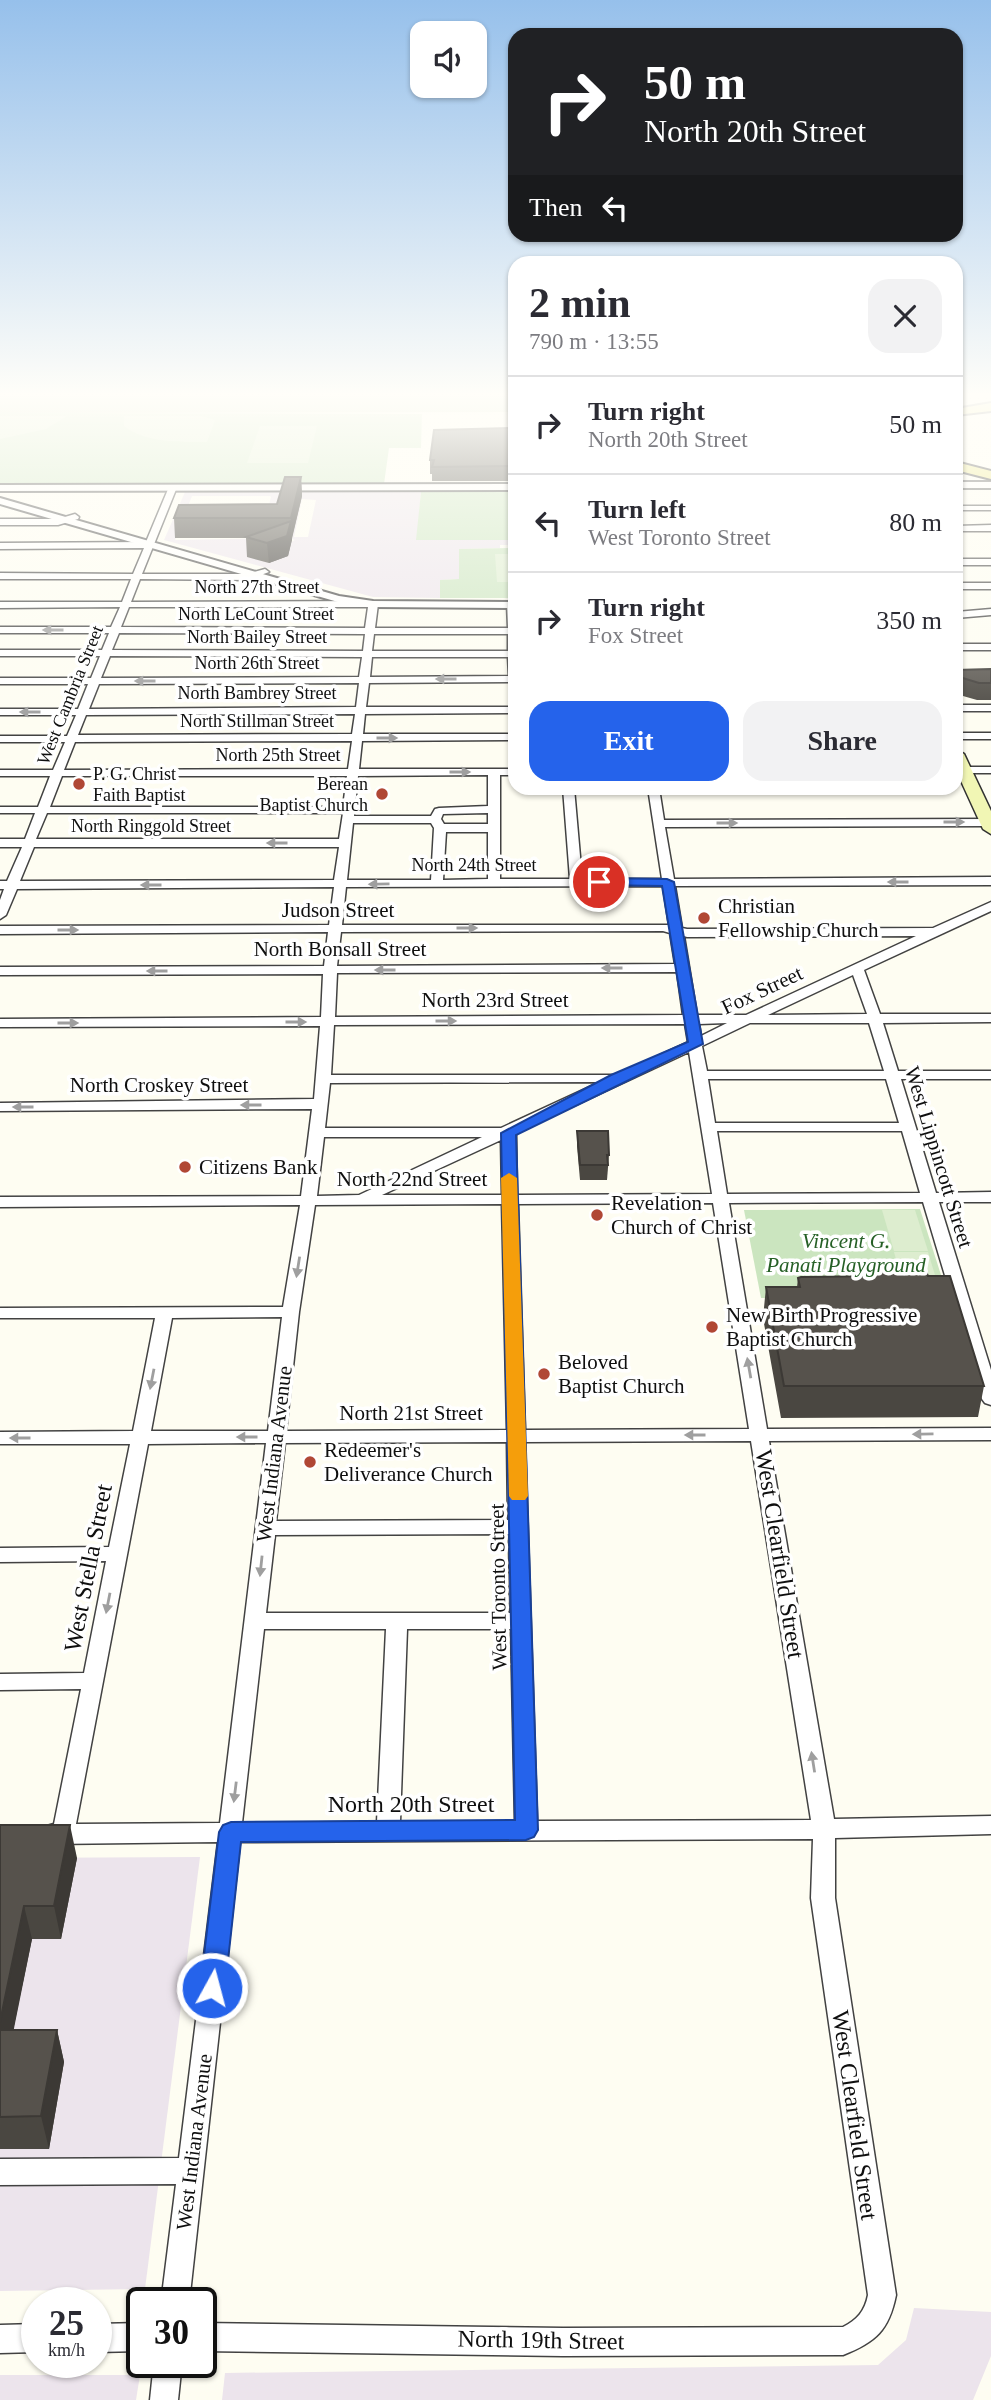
<!DOCTYPE html>
<html lang="en">
<head>
<meta charset="utf-8">
<style>
	body { margin:0; font-family:Georgia,serif; background:#f2f2f3; color:#2b2b33; height:100vh; display:flex; flex-direction:column; font-size:26px; white-space:nowrap }
	* { box-sizing:border-box; margin:0 }
	p { font-size:23px; color:#7c7c81 }
	.icon { flex:none; width:38px; height:38px; fill:none; stroke:currentColor; stroke-width:2; stroke-linecap:round; stroke-linejoin:round }
	.map { position:relative; flex:1; overflow:hidden }
	.panel { position:absolute; left:508px; top:256px; width:455px; height:539px; display:flex; flex-direction:column; background:#fff; border-radius:21px; box-shadow:0 2px 5px #0004 }
	.panel>* { flex:none }
	.banner { position:absolute; left:508px; top:28px; width:455px; height:214px; border-radius:21px; box-shadow:0 2px 5px #0004; background:#202124; color:#fff; overflow:hidden }
	.fabs { position:absolute; left:410px; top:21px; display:grid; gap:14px }
	.fabs a { display:grid; place-items:center; width:77px; height:77px; border-radius:14px; background:#fff; box-shadow:0 2px 5px #0004; font-size:35px }
	.speed { position:absolute; left:21px; top:2287px; display:flex; gap:14px; font-size:35px; font-weight:700; text-align:center }
	.speed>* { display:grid; place-content:center; width:91px; height:91px; border-radius:50%; background:#fff; box-shadow:0 2px 5px #0004; line-height:1 }
	.speed small { font-size:18px; font-weight:400 }
	.speed .limit { border:4px solid #111; border-radius:10px; background:#fff; color:#111 }
	.pin { position:absolute; display:grid; place-items:center; width:60px; height:60px; color:#fff; margin:-30px; border:4px solid #fff; border-radius:50%; box-shadow:0 2px 7px #0007 }
	.me { position:absolute; width:77px; margin:-38px; rotate:7deg; stroke-linejoin:round; filter:drop-shadow(0 0 5px #0008) }
	.turn { display:flex; align-items:center; gap:24px; height:147px; padding:0 21px; font-size:32px }
	.turn .icon { width:91px; height:91px; stroke-width:2.5 }
	.turn b { display:block; font-size:49px; line-height:60px }
	.then { display:flex; align-items:center; height:66px; padding:0 21px; background:#0003; gap:14px; font-size:26px }
	.round { display:grid; place-items:center; flex:none; width:74px; height:74px; border-radius:21px; background:#f2f2f3 }
	.head { display:flex; align-items:center; justify-content:space-between; height:119px; padding:0 21px }
	h1 { font-size:42px; font-weight:600; line-height:52px }
	.cta { display:flex; gap:14px; margin-top:auto; padding:14px 21px }
	.cta a { flex:1; height:80px; border-radius:21px; background:#2563eb; color:#fff; font-size:28px; font-weight:600; line-height:80px; text-align:center }
	.cta a+a { background:#f2f2f3; color:#2b2b33 }
	ul { padding:0; list-style:none }
	li { display:flex; align-items:center; gap:21px; height:98px; padding:0 21px; border-top:2px solid #e1e1e2 }
	li div { flex:1 }
	li b { display:block; font-size:26px }
	li em { font-style:normal }
	.map>svg:first-child { display:block }
	.industrial { fill:#ece4ec; fill-rule:evenodd }
	.green { fill:#cbe5bf }
	.cemetery { fill:#d1dec4 }
	.pitch { fill:#ddedcf }
	.lines { fill:none; stroke-linecap:round; stroke-linejoin:round }
	.minor-casing { stroke:#424242; stroke-width:3 }
	.tertiary-casing { stroke:#424242; stroke-width:4 }
	.secondary-casing { stroke:#313131; stroke-width:3 }
	.primary-casing { stroke:#202020; stroke-width:4 }
	.minor { fill:#fff; fill-rule:evenodd }
	.tertiary { fill:#fff; fill-rule:evenodd }
	.secondary { fill:#f1f6b4; fill-rule:evenodd }
	.primary { fill:#eae476; fill-rule:evenodd }
	.wall { fill:#4a4741 }
	.shaded-wall { fill:#3c3935 }
	.building { fill:#56524c; stroke:#3c3935; stroke-width:2 }
	.oneway { fill:#9f9f9f }
	.route { fill:#2563eb; stroke:#184099; stroke-width:2 }
	.slow { fill:#f59e0b }
	.poi-dot { fill:#b04735; stroke:#fff; stroke-width:2.5 }
	.labels { text-anchor:middle; stroke-width:7; stroke-linejoin:round; paint-order:stroke }
	.far-street-label { font-size:18px; fill:#0f0f0f; stroke:#fff }
	.far-poi-label { font-size:18px; fill:#0f0f0f; stroke:#fff; text-anchor:start }
	.poi-label { font-size:21px; fill:#0f0f0f; stroke:#fff; text-anchor:start }
	.street-label { font-size:21px; fill:#0f0f0f; stroke:#fff }
	.park-label { font-size:21px; font-style:italic; fill:#266026; stroke:#fff }
	.near-street-label { font-size:24px; fill:#0f0f0f; stroke:#fff }
</style>
</head>
<body>
<div class="map">
<svg width="991" height="2400" viewBox="0 0 991 2400">
	<rect width="100%" height="100%" fill="#fefdf2"/>
	<!-- industrial -->
	<g class="industrial">
		<path d="M185,492h236l-4,48h97v5h-14v3h14l-54,1 -1,30 -18,1 -1,18 -67,-1 -209,-57zM192,496h78l1,1 -5,19h-82zM302,496l-10,43 3,1 -4,2 -14,-4 -102,2 6,-16h98zM302,499l14,1 -8,37h-14z"/>
		<path d="M200,1857l-55,432 -145,2v-433z"/>
		<path d="M914,2308l77,4v44l-18,44h-751l3,-27 653,-8 28,-25z"/>
		<path d="M0,2375h140l-4,25h-136z"/>
	</g>
	<!-- green -->
	<g class="green">
		<path d="M0,413l422,1 -1,34h-32l-5,36 -384,1z"/>
		<path d="M421,492h93v48h-98z"/>
		<path d="M514,548v50h-74v-18l19,-1v-30z"/>
		<path d="M920,1209l28,88 -187,1 -17,-88z"/>
	</g>
	<!-- cemetery -->
	<path class="cemetery" d="M0,394h514v18l-514,1z"/>
	<!-- pitch -->
	<g class="pitch">
		<path d="M0,416h67l-21,13 -46,10z"/>
		<path d="M124,416h77l14,4 -8,22c-26,0 -62,1 -83,-16z"/>
		<path d="M260,426h57l-9,37h-61z"/>
		<path d="M495,554h19v28h-17z"/>
		<path d="M882,1210h33l13,41h-34z"/>
		<path d="M894,1252h34l13,43h-35z"/>
	</g>
	<g class="lines">
		<!-- minor casing -->
		<g class="minor-casing">
			<g id="minor">
				<path d="M173,485l4,2 -35,87h105l18,-5 4,3 -22,8 -107,-1 -9,23 242,-1 5,3 -3,24h133l-1,-23 7,-2v79l-145,1 -3,24h148v6l-149,1 -2,20h151v6l-152,1 -3,28h155v6h-14v104h70l-7,-91h11l8,91h80l-14,-91h11l5,32 327,-1v6l-3,1 -323,1 9,52 317,-2v8l-316,1 7,42 5,1 246,-1 58,-26v9l-127,59 16,44h111v8l-108,1 15,48h93v8h-90l35,114 55,-1v10h-52l52,168v35l-6,-2 -3,-4 -59,-197 -194,1 38,226 224,-1v12l-222,1 65,378 157,-3v18l-156,4v60l61,397c-7,35 -20,47 -53,60l-280,1 -362,-5v-28l362,5 280,-1c14,-7 22,-16 25,-32l-57,-397 2,-59 -573,3 -51,461h-28l15,-119 -176,1v-26l179,-1 39,-316 -167,2 -8,-3 -3,-7 3,-7 11,-3 27,-135 -81,1v-16l84,-1 22,-112 -106,1v-14l109,-1 21,-103h-130v-12l133,-1 22,-113h-155v-10l283,-1 17,-102 -300,2v-10l301,-1 11,-87 -312,2v-8l314,-4 6,-73 -320,1v-8l321,-2 2,-43 -323,1v-8l324,-1 4,-34 -328,2v-8l329,-1 5,-38 -317,2 -11,26 -6,4v-19l4,-11h-4v-8h7l15,-34h-22v-8h25l10,-26h-35v-6h38l12,-31h-50v-6h53l12,-28h-65v-6h67l9,-21h-76v-6h78l10,-25h-88v-6h91l9,-22h-100v-6h102l7,-17h-109v-6h111l9,-20 -120,1v-6h122l9,-23h-131v-6l133,1 11,-26 -144,1v-6l146,-1 23,-55zM129,607h239l-3,21 -244,-1zM119,633l246,1 -2,17 -251,-1zM374,634h134v17h-136zM110,656l252,1 -3,20 -258,1zM372,657h136l1,19 -139,1zM359,683l-3,24 -267,2 10,-25zM355,714l-3,20 -274,1 8,-20zM352,741l-4,28 -284,1 11,-28zM488,775v31l-49,2 -4,1 -4,7h-77l4,-40zM62,776h285l-4,31h-293zM47,813h296l-4,26h-303zM488,813v11h-44l-3,-5 2,-5zM353,823h78l3,5 -3,52h-84zM446,832h42v47l-45,1zM34,847h305l-5,33 -314,1zM663,886l6,39h-327l4,-38zM663,931l7,2 5,31 -338,2 4,-34zM684,936l3,1 229,-1 -170,79h-49zM677,972l6,43 -348,2 2,-44zM853,975l14,39 -99,1zM727,1023l-26,13 -2,-12zM750,1023h119l15,48h-177l-5,-25zM685,1024l3,18 -71,33h-286l3,-50zM689,1052l23,142 -195,1 -1,-62zM708,1079h178l13,44h-184zM600,1082l-99,46h-176l5,-45zM717,1131h185l18,62 -193,1zM324,1137h158l-123,58 -42,1zM501,1140l1,55h-120zM713,1203l36,226 -224,1 -7,-226zM502,1204l5,226 -221,1 13,-119 16,-107zM282,1317l-14,114h-117l21,-113zM751,1441l60,379 -274,1 -12,-379zM507,1442l1,78 -232,1 9,-78zM266,1443l-46,380 -144,1 72,-380zM509,1534l1,79h-244l9,-78zM264,1629h122l-9,193 -135,1zM407,1629h104l4,193h-115z"/>
				<rect x="956" y="506" width="35" height="4"/>
				<path d="M75,514l4,3 -1,2 -20,6h-58v-6h58z"/>
				<path d="M991,525v6h-35v-5z"/>
				<rect x="956" y="559" width="35" height="6"/>
				<rect x="956" y="583" width="35" height="6"/>
				<path d="M991,609v6l-35,3v-6z"/>
				<rect x="956" y="644" width="35" height="6"/>
				<rect x="956" y="705" width="35" height="6"/>
				<rect x="956" y="733" width="35" height="6"/>
				<rect x="956" y="767" width="35" height="6"/>
				<path d="M142,2323v28l-46,1v-28z"/>
				<path d="M37,2324v28l-37,1v-28z"/>
				<path d="M154,2362h28l-4,38h-28z"/>
			</g>
		</g>
		<!-- tertiary casing -->
		<g class="tertiary-casing">
			<g id="tertiary">
				<rect x="956" y="482" width="35" height="6"/>
				<path d="M514,484v6l-514,1v-6z"/>
				<path d="M0,498l339,98 34,5 141,1v6l-141,-1 -35,-5 -338,-98z"/>
			</g>
		</g>
		<!-- secondary casing -->
		<g class="secondary-casing">
			<path id="secondary" d="M956,749l8,5 27,57v23l-8,-5 -27,-59z"/>
		</g>
		<!-- primary casing -->
		<g class="primary-casing">
			<g id="primary">
				<path d="M991,403v8l-35,4v-6z"/>
				<path d="M956,462l35,9v8l-35,-9z"/>
			</g>
		</g>
		<!-- minor -->
		<use href="#minor" class="minor"/>
		<!-- tertiary -->
		<use href="#tertiary" class="tertiary"/>
		<!-- secondary -->
		<use href="#secondary" class="secondary"/>
		<!-- primary -->
		<use href="#primary" class="primary"/>
	</g>
	<!-- wall -->
	<g class="wall">
		<path d="M514,428v53h-82v-7h-2v-14z"/>
		<path d="M301,477l1,19 -14,60 -19,7 -22,-6 -1,-19h-71l-1,-20 103,-14z"/>
		<path d="M991,669v31h-14l-21,-6v-24z"/>
		<path d="M577,1131l32,24 -2,25h-27l-3,-34z"/>
		<path d="M869,1266l59,10 56,110 -6,31 -197,1 -18,-100 3,-31h31l1,-9 70,-2z"/>
		<path d="M0,1825l77,33 -16,81h-29l-19,91h44l7,32 -15,87h-49z"/>
	</g>
	<!-- shaded-wall -->
	<g class="shaded-wall">
		<path d="M301,477l1,19 -10,41 -1,-19z"/>
		<path d="M291,521l1,19 -4,16 -19,7 -2,-20z"/>
		<path d="M70,1825l7,33 -16,81 -7,-33z"/>
		<path d="M24,1906l8,33 -25,124 -7,-26v-15z"/>
		<path d="M57,2030l7,32 -15,87 -8,-33z"/>
	</g>
	<!-- building -->
	<g class="building">
		<path d="M514,428v38l-82,1 2,-7h-4l4,-30z"/>
		<path d="M285,477h16l-10,41h-117l5,-13 98,-1z"/>
		<path d="M291,521l-4,15 -20,7 -21,-6z"/>
		<path d="M991,669v14h-12l-23,-7v-6z"/>
		<path d="M577,1131h31l1,24h-2l1,10h-28z"/>
		<path d="M869,1266h55l4,10h22l34,110h-200l-18,-99h34l-2,-9 3,-1 71,-1z"/>
		<path d="M0,1825h70l-16,81h-30l-24,116z"/>
		<path d="M0,2030h57l-16,86 -41,1z"/>
	</g>
	<!-- one-way arrows -->
	<defs><path id="oneway-solid" d="M-6-.8H1V-3.2L6.5 0L1 3.2V.8H-6Z" transform="scale(1.75)"/></defs>
	<g class="oneway">
		<use href="#oneway-solid" transform="translate(53 630) rotate(180)"/>
		<use href="#oneway-solid" transform="translate(446 679) rotate(180)"/>
		<use href="#oneway-solid" transform="translate(145 681) rotate(180)"/>
		<use href="#oneway-solid" transform="translate(30 712) rotate(180)"/>
		<use href="#oneway-solid" transform="translate(387 738)"/>
		<use href="#oneway-solid" transform="translate(460 772)"/>
		<use href="#oneway-solid" transform="translate(954 822)"/>
		<use href="#oneway-solid" transform="translate(727 823)"/>
		<use href="#oneway-solid" transform="translate(277 843) rotate(180)"/>
		<use href="#oneway-solid" transform="translate(898 882) rotate(180)"/>
		<use href="#oneway-solid" transform="translate(379 884) rotate(179)"/>
		<use href="#oneway-solid" transform="translate(151 885) rotate(180)"/>
		<use href="#oneway-solid" transform="translate(467 928)"/>
		<use href="#oneway-solid" transform="translate(68 930)"/>
		<use href="#oneway-solid" transform="translate(612 968) rotate(180)"/>
		<use href="#oneway-solid" transform="translate(385 970) rotate(180)"/>
		<use href="#oneway-solid" transform="translate(157 971) rotate(180)"/>
		<use href="#oneway-solid" transform="translate(446 1021)"/>
		<use href="#oneway-solid" transform="translate(296 1022)"/>
		<use href="#oneway-solid" transform="translate(68 1023)"/>
		<use href="#oneway-solid" transform="translate(251 1105) rotate(180)"/>
		<use href="#oneway-solid" transform="translate(23 1107) rotate(180)"/>
		<use href="#oneway-solid" transform="translate(298 1267) rotate(99)"/>
		<use href="#oneway-solid" transform="translate(749 1368) rotate(-100)"/>
		<use href="#oneway-solid" transform="translate(152 1379) rotate(101)"/>
		<use href="#oneway-solid" transform="translate(923 1434) rotate(179)"/>
		<use href="#oneway-solid" transform="translate(695 1435) rotate(-180)"/>
		<use href="#oneway-solid" transform="translate(247 1437) rotate(180)"/>
		<use href="#oneway-solid" transform="translate(20 1438) rotate(180)"/>
		<use href="#oneway-solid" transform="translate(261 1566) rotate(96)"/>
		<use href="#oneway-solid" transform="translate(108 1603) rotate(101)"/>
		<use href="#oneway-solid" transform="translate(813 1762) rotate(-99)"/>
		<use href="#oneway-solid" transform="translate(235 1792) rotate(97)"/>
	</g>
	<!-- sky -->
	<linearGradient id="sky" x2="0" y2="1"><stop stop-color="#96c0eb"/><stop offset="0.54" stop-color="#fffef9"/><stop offset="1" stop-color="#fffef9" stop-opacity="0"/></linearGradient>
	<rect width="991" height="730" fill="url(#sky)"/>
	<!-- route -->
	<path class="route" d="M599,878l68,1 7,3 29,162 -187,91 22,695 -4,7 -8,3 -285,2 -16,146 -4,8 -9,3 -8,-3 -4,-8 19,-156 4,-7 8,-3 284,-2 -14,-687 110,-58 77,-33 -26,-156 -68,-1v-6z"/>
	<!-- slow -->
	<path class="slow" d="M509,1173l8,5 11,318 -3,4h-13l-3,-4 -8,-318z"/>
	<!-- markers -->
	<g class="poi-dot">
		<circle cx="79" cy="784" r="7"/>
		<circle cx="382" cy="794" r="7"/>
		<circle cx="704" cy="918" r="7"/>
		<circle cx="185" cy="1167" r="7"/>
		<circle cx="597" cy="1215" r="7"/>
		<circle cx="712" cy="1327" r="7"/>
		<circle cx="544" cy="1374" r="7"/>
		<circle cx="310" cy="1462" r="7"/>
	</g>
	<g class="labels">
		<!-- far-street labels -->
		<g class="far-street-label">
			<text x="257" y="593">North 27th Street</text>
			<text x="256" y="620">North LeCount Street</text>
			<text x="257" y="643">North Bailey Street</text>
			<text x="257" y="669">North 26th Street</text>
			<text x="257" y="699">North Bambrey Street</text>
			<text transform="translate(70 695) rotate(-68)" y="6">West Cambria Street</text>
			<text x="257" y="727">North Stillman Street</text>
			<text x="278" y="761">North 25th Street</text>
			<text x="151" y="832">North Ringgold Street</text>
			<text x="474" y="871">North 24th Street</text>
		</g>
		<!-- far-poi labels -->
		<g class="far-poi-label">
			<text x="93" y="780">P. G. Christ<tspan x="93" dy="21">Faith Baptist</tspan></text>
			<text x="368" y="790" text-anchor="end">Berean<tspan x="368" dy="21">Baptist Church</tspan></text>
		</g>
		<!-- poi labels -->
		<g class="poi-label">
			<text x="718" y="913">Christian<tspan x="718" dy="24">Fellowship Church</tspan></text>
			<text x="199" y="1174">Citizens Bank</text>
			<text x="611" y="1210">Revelation<tspan x="611" dy="24">Church of Christ</tspan></text>
			<text x="726" y="1322">New Birth Progressive<tspan x="726" dy="24">Baptist Church</tspan></text>
			<text x="558" y="1369">Beloved<tspan x="558" dy="24">Baptist Church</tspan></text>
			<text x="324" y="1457">Redeemer's<tspan x="324" dy="24">Deliverance Church</tspan></text>
		</g>
		<!-- street labels -->
		<g class="street-label">
			<text x="338" y="917">Judson Street</text>
			<text x="340" y="956">North Bonsall Street</text>
			<text transform="translate(762 990) rotate(-25)" y="7">Fox Street</text>
			<text x="495" y="1007">North 23rd Street</text>
			<text x="159" y="1092">North Croskey Street</text>
			<text transform="translate(939 1157) rotate(73)" y="7">West Lippincott Street</text>
			<text x="412" y="1186">North 22nd Street</text>
			<text x="411" y="1420">North 21st Street</text>
			<text transform="translate(274 1454) rotate(-83)" y="7">West Indiana Avenue</text>
			<text transform="translate(498 1587) rotate(-91)" y="7">West Toronto Street</text>
			<text transform="translate(194 2142) rotate(-83)" y="7">West Indiana Avenue</text>
		</g>
		<!-- park labels -->
		<g class="park-label">
			<text x="846" y="1248">Vincent G.<tspan x="846" dy="24">Panati Playground</tspan></text>
		</g>
		<!-- near-street labels -->
		<g class="near-street-label">
			<text transform="translate(780 1554) rotate(81)" y="8">West Clearfield Street</text>
			<text transform="translate(88 1568) rotate(-79)" y="8">West Stella Street</text>
			<text x="411" y="1812">North 20th Street</text>
			<text transform="translate(855 2115) rotate(82)" y="8">West Clearfield Street</text>
			<text transform="translate(541 2340) rotate(1)" y="8">North 19th Street</text>
		</g>
	</g>
</svg>
<div class="fabs">
<a><svg class="icon" aria-label="sound" viewBox="0 0 24 24"><path d="M4 9h4l5-4v14l-5-4H4zM17 9q2 3 0 6"/></svg></a>
</div>
<div class="speed"><div>25<small>km/h</small></div><div class="limit">30</div></div>
<div class="pin" style="left:599px;top:882px;background:#d93025"><svg class="icon" aria-label="arrive" viewBox="0 0 24 24"><path d="M6 21V4h12l-3 4 3 4H6"/></svg></div>
<svg class="me" style="left:212px;top:1988px" viewBox="-20 -20 40 40"><circle r="17" fill="#2563eb" stroke="#fff" stroke-width="3"/><path d="M0-11L8 9 0 5-8 9z" fill="#fff"/></svg>
<div class="banner">
<div class="turn"><svg class="icon" aria-label="right" viewBox="0 0 24 24"><path d="M7 20v-9h11M14 6l5 5-5 5"/></svg><div><b>50 m</b>North 20th Street</div></div>
<div class="then">Then<svg class="icon" aria-label="left" viewBox="0 0 24 24"><path d="M17 20v-9H6M10 6l-5 5 5 5"/></svg></div>
</div>
<section class="panel">
<div class="head"><div><h1>2 min</h1><p>790 m · 13:55</p></div><a class="round"><svg class="icon" aria-label="close" viewBox="0 0 24 24"><path d="M6 6l12 12M18 6L6 18"/></svg></a></div>
<ul>
<li><svg class="icon" aria-label="right" viewBox="0 0 24 24"><path d="M7 20v-9h11M14 6l5 5-5 5"/></svg><div><b>Turn right</b><p>North 20th Street</p></div><em>50 m</em></li>
<li><svg class="icon" aria-label="left" viewBox="0 0 24 24"><path d="M17 20v-9H6M10 6l-5 5 5 5"/></svg><div><b>Turn left</b><p>West Toronto Street</p></div><em>80 m</em></li>
<li><svg class="icon" aria-label="right" viewBox="0 0 24 24"><path d="M7 20v-9h11M14 6l5 5-5 5"/></svg><div><b>Turn right</b><p>Fox Street</p></div><em>350 m</em></li>
</ul>
<div class="cta"><a>Exit</a><a>Share</a></div>
</section>
</div>
</body>
</html>
